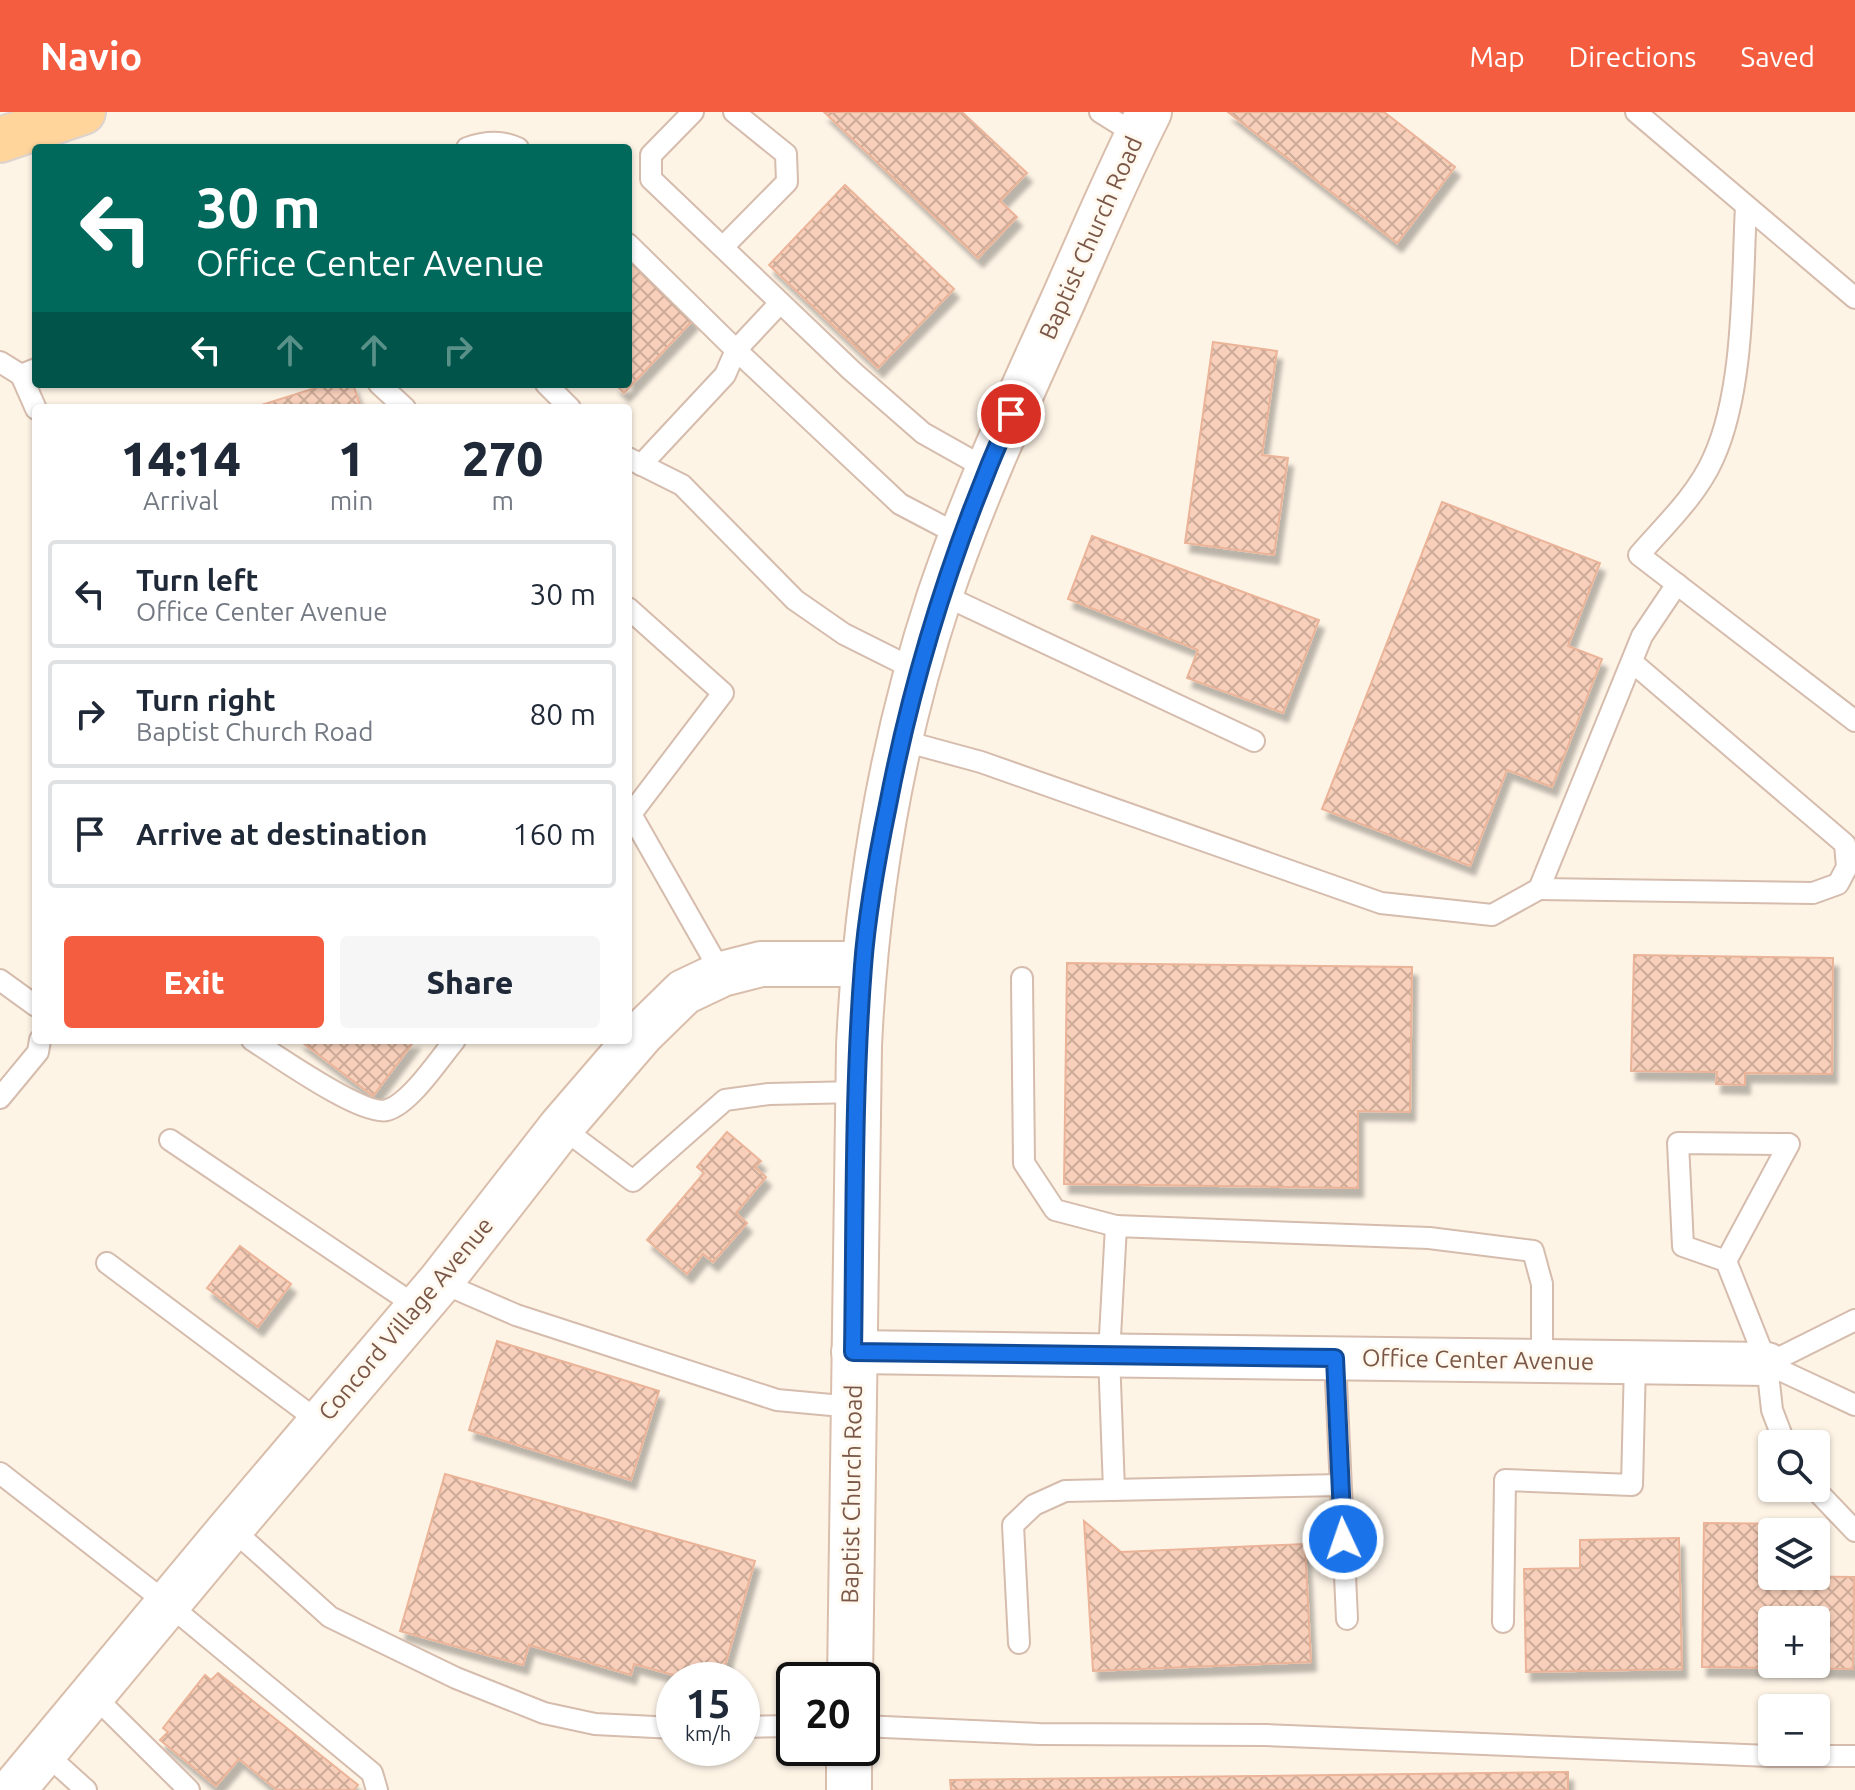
<!DOCTYPE html>
<html lang="en">
<head>
<meta charset="utf-8">
<style>
	body { margin:0; font-family:Ubuntu,sans-serif; background:#f6f6f7; color:#1f2937; height:100vh; display:flex; flex-direction:column; font-size:30px; white-space:nowrap }
	* { box-sizing:border-box; margin:0 }
	p { font-size:26px; color:#747a83 }
	.icon { flex:none; width:44px; height:44px; fill:none; stroke:currentColor; stroke-width:2; stroke-linecap:round; stroke-linejoin:round }
	.map { position:relative; flex:1; overflow:hidden }
	.sheet { position:absolute; left:32px; top:292px; width:600px; height:640px; display:flex; flex-direction:column; background:#fff; border-radius:8px; box-shadow:0 2px 6px #0004 }
	.sheet>* { flex:none }
	.hud { position:absolute; left:32px; top:32px; width:600px; height:244px; border-radius:8px; box-shadow:0 2px 6px #0004; background:#00695c; color:#fff; overflow:hidden }
	.tools { position:absolute; left:1758px; top:1318px; display:grid; gap:16px }
	.tools a { display:grid; place-items:center; width:72px; height:72px; border-radius:8px; background:#fff; box-shadow:0 2px 6px #0004; font-size:40px }
	.speed { position:absolute; left:656px; top:1550px; display:flex; gap:16px; font-size:40px; font-weight:700; text-align:center }
	.speed>* { display:grid; place-content:center; width:104px; height:104px; border-radius:50%; background:#fff; box-shadow:0 2px 6px #0004; line-height:1 }
	.speed small { font-size:20px; font-weight:400 }
	.speed .limit { border:4px solid #111; border-radius:12px; background:#fff; color:#111 }
	.pin { position:absolute; display:grid; place-items:center; width:68px; height:68px; color:#fff; margin:-34px; border:4px solid #fff; border-radius:50%; box-shadow:0 2px 8px #0007 }
	.me { position:absolute; width:88px; margin:-44px; rotate:357deg; stroke-linejoin:round; filter:drop-shadow(0 0 6px #0008) }
	.turn { display:flex; align-items:center; gap:28px; height:168px; padding:0 32px; font-size:36px }
	.turn .icon { width:104px; height:104px; stroke-width:2.5 }
	.turn b { display:block; font-size:56px; line-height:68px }
	.lanes { display:flex; align-items:center; height:76px; padding:0 32px; background:#0003; justify-content:center; gap:40px; direction:ltr }
	.lanes .off { opacity:.35 }
	.eta { display:flex; justify-content:space-evenly; align-items:center; height:136px; text-align:center }
	.eta b { font-size:48px; font-weight:800; line-height:56px }
	.primary-button { display:flex; gap:16px; margin-top:auto; padding:16px 32px }
	.primary-button a { flex:1; height:92px; border-radius:8px; background:#f45d3f; color:#fff; font-size:32px; font-weight:800; line-height:92px; text-align:center }
	.primary-button a+a { background:#f6f6f7; color:#1f2937 }
	ul { padding:0; list-style:none }
	li { display:flex; align-items:center; gap:24px; height:108px; margin:0 16px 12px; padding:0 16px; border:4px solid #e0e1e3; border-radius:8px }
	li div { flex:1 }
	li b { display:block; font-size:30px }
	li em { font-style:normal }
	header { display:flex; align-items:center; gap:48px; box-sizing:border-box; height:112px; padding:0 40px; background:#f45d3f; color:#fff }
	header strong { font-size:38px }
	nav { display:flex; gap:44px; margin-inline-start:auto; font-size:28px }
	.map>svg:first-child { display:block }
	.building { fill:url(#building-cross-hatch); stroke:#ebb499; stroke-width:2; fill-rule:evenodd; filter:url(#shadow) }
	.lines { fill:none; stroke-linecap:round; stroke-linejoin:round }
	.lane-casing { stroke:#d5bcad; stroke-width:24 }
	.street-casing { stroke:#d5bcad; stroke-width:46 }
	.secondary-casing { stroke:#dabeac; stroke-width:48 }
	.primary-casing { stroke:#ddd3cf; stroke-width:48 }
	.lane { stroke:#fff; stroke-width:20 }
	.street { stroke:#fff; stroke-width:42 }
	.secondary { stroke:#fff; stroke-width:44 }
	.primary { stroke:#ffd59c; stroke-width:44 }
	.route-casing { stroke:#114b97; stroke-width:20 }
	.route { stroke:#1a73e8; stroke-width:14 }
	.labels { text-anchor:middle; stroke-width:6; stroke-linejoin:round; paint-order:stroke }
	.street-label { font-size:24px; fill:#7b5747; stroke:#fff8ee }
</style>
</head>
<body>
<header>
<strong>Navio</strong>
<nav><a>Map</a><a>Directions</a><a>Saved</a></nav>
</header>
<div class="map">
<svg width="1855" height="1678" viewBox="0 0 1855 1678">
	<defs>
		<pattern id="building-cross-hatch" width="8" height="8" patternUnits="userSpaceOnUse" patternTransform="scale(2)"><rect width="8" height="8" fill="#f7cfba"/><path d="M0 0l8 8M0 8l8-8" fill="none" stroke="#cdab99"/></pattern>
		<filter id="shadow"><feDropShadow dx="5" dy="9" stdDeviation="2" flood-color="#0004"/></filter>
	</defs>
	<rect width="100%" height="100%" fill="#fef4e6"/>
	<!-- building -->
	<g class="building">
		<path d="M824,0h138l65,61 -27,28 17,16 -39,41z"/>
		<path d="M1228,0h156l71,55 -58,76z"/>
		<path d="M845,73l109,104 -76,79 -109,-103z"/>
		<path d="M628,145l66,62 -70,74 -9,-9h13z"/>
		<path d="M1213,230l64,9 -15,104 26,3 -14,97 -89,-12z"/>
		<path d="M328,272h25l8,24h-109z"/>
		<path d="M1442,390l158,61 -32,83 34,13 -50,128 -45,-17 -37,96 -148,-57z"/>
		<path d="M1092,424l227,84 -36,93 -96,-35 11,-28 -130,-51z"/>
		<path d="M1634,843l199,3 -1,116 -87,-1v12l-29,-1 1,-12 -86,-1z"/>
		<path d="M1067,851l345,4 -2,145 -52,-1v77l-294,-4z"/>
		<path d="M299,928h116l-42,56z"/>
		<path d="M727,1020l34,29 -6,6 11,10 -30,36 11,10 -34,39 -10,-8 -16,20 -40,-34 57,-67 -7,-6z"/>
		<path d="M240,1134l51,38 -33,43 -51,-39z"/>
		<path d="M497,1229l162,50 -28,89 -162,-50z"/>
		<path d="M445,1362l310,87 -34,119h-30l-57,-16 -3,11 -102,-30 -6,20 -123,-34z"/>
		<path d="M1084,1409l37,31 184,-8 6,118 -218,9z"/>
		<path d="M1704,1411l104,1v8h-36v44l82,1 -1,92 -151,-2zM1772,1508h44v44h-44z"/>
		<path d="M1679,1426l3,131 -156,3 -2,-103 56,-1v-28z"/>
		<path d="M218,1561l140,112 -4,5h-77l-38,-31 -23,27 -56,-46 8,-8 -5,-4 42,-53 6,5z"/>
		<path d="M1568,1660v18h-617l-1,-10z"/>
	</g>
	<g class="lines">
		<!-- lane casing -->
		<g class="lane-casing">
			<g id="lane">
				<path d="M693,0l-42,43v24l201,192 71,62 64,36"/>
				<path d="M1100,0l37,23"/>
				<path d="M1636,0l219,186"/>
				<path d="M467,36c17,-6 34,-8 51,0"/>
				<path d="M1746,94c-4,75 -1,184 -33,253 -16,36 -48,66 -74,96l216,166"/>
				<path d="M628,132l108,106 164,154 61,32"/>
				<path d="M723,135l64,-65 -1,-28 -52,-42"/>
				<path d="M0,250l21,13"/>
				<path d="M36,257l-15,6 15,34"/>
				<path d="M379,272l26,24"/>
				<path d="M546,272l24,24"/>
				<path d="M628,346l54,27 113,115 49,34 74,37"/>
				<path d="M641,353l84,-90 11,-25 44,-47"/>
				<path d="M941,482l313,147"/>
				<path d="M628,496l95,85 -92,121"/>
				<path d="M900,628l81,22 400,141 111,12 47,-26 103,-253 35,-52"/>
				<path d="M628,697l94,165"/>
				<path d="M1539,777l274,4 25,-9 9,-17 -2,-23 -213,-182"/>
				<path d="M1022,866l2,185 31,47 61,16"/>
				<path d="M0,868l36,26"/>
				<path d="M252,928c24,15 111,77 135,70 23,-6 53,-52 68,-70"/>
				<path d="M0,986l38,-46 2,-12"/>
				<path d="M561,1015l72,54 92,-81 44,-6 88,-2"/>
				<path d="M170,1028l249,168"/>
				<path d="M1726,1149l63,-117 -111,-1 5,103 43,15 41,103 5,46 13,34"/>
				<path d="M107,1151l214,160"/>
				<path d="M440,1170l76,33 261,85 76,7"/>
				<path d="M1335,1246l12,261"/>
				<path d="M1767,1252l88,-44"/>
				<path d="M1767,1252l88,41"/>
				<path d="M0,1361l168,131 204,169 5,17"/>
				<path d="M1814,1376l41,43"/>
				<path d="M1114,1378l-5,-135 7,-129 313,12 104,13 9,33v78"/>
				<path d="M231,1416l99,89 126,61 88,35 51,11 79,4"/>
				<path d="M1503,1510l2,-142 127,5 3,-123"/>
				<path d="M1019,1531l-6,-118 21,-20 31,-14 275,-6"/>
				<path d="M93,1583l96,95"/>
				<path d="M862,1614l177,8 227,1 503,21h86"/>
				<path d="M742,1615l52,-1"/>
				<path d="M45,1641l41,37"/>
			</g>
		</g>
		<!-- street casing -->
		<g class="street-casing">
			<path id="street" d="M853,1240l914,12"/>
		</g>
		<!-- secondary casing -->
		<g class="secondary-casing">
			<g id="secondary">
				<path d="M850,1568l9,-634c7,-152 33,-306 81,-451 34,-100 78,-195 121,-290 29,-65 56,-130 88,-193"/>
				<path d="M13,1678l218,-262 209,-246 121,-155 81,-94 42,-41 38,-18 39,-10h102"/>
				<path d="M849,1678v-42"/>
			</g>
		</g>
		<!-- primary casing -->
		<g class="primary-casing">
			<path id="primary" d="M0,28l83,-28"/>
		</g>
		<!-- lane -->
		<use href="#lane" class="lane"/>
		<!-- street -->
		<use href="#street" class="street"/>
		<!-- secondary -->
		<use href="#secondary" class="secondary"/>
		<!-- primary -->
		<use href="#primary" class="primary"/>
	</g>
	<g class="lines">
		<!-- route casing -->
		<g class="route-casing">
			<path id="route" d="M1011,302c-56,127 -97,255 -123,391 -11,53 -21,107 -25,161 -10,128 -8,257 -10,386l482,6 8,181"/>
		</g>
		<!-- route -->
		<use href="#route" class="route"/>
	</g>
	<g class="labels">
		<!-- street labels -->
		<g class="street-label">
			<text transform="translate(1091 126) rotate(-66)" y="8">Baptist Church Road</text>
			<text transform="translate(406 1207) rotate(-50)" y="8">Concord Village Avenue</text>
			<text transform="translate(1478 1248) rotate(1)" y="8">Office Center Avenue</text>
			<text transform="translate(852 1382) rotate(-89)" y="8">Baptist Church Road</text>
		</g>
	</g>
</svg>
<div class="tools">
<a><svg class="icon" aria-label="search" viewBox="0 0 24 24"><circle cx="10" cy="10" r="6"/><path d="M15 15l6 6"/></svg></a>
<a><svg class="icon" aria-label="layers" viewBox="0 0 24 24"><path d="M12 4l9 5-9 5-9-5zM3 14l9 5 9-5"/></svg></a>
<a>+</a>
<a>−</a>
</div>
<div class="speed"><div>15<small>km/h</small></div><div class="limit">20</div></div>
<div class="pin" style="left:1011px;top:302px;background:#d93025"><svg class="icon" aria-label="arrive" viewBox="0 0 24 24"><path d="M6 21V4h12l-3 4 3 4H6"/></svg></div>
<svg class="me" style="left:1343px;top:1427px" viewBox="-20 -20 40 40"><circle r="17" fill="#1a73e8" stroke="#fff" stroke-width="3"/><path d="M0-11L8 9 0 5-8 9z" fill="#fff"/></svg>
<div class="hud">
<div class="turn"><svg class="icon" aria-label="left" viewBox="0 0 24 24"><path d="M17 20v-9H6M10 6l-5 5 5 5"/></svg><div><b>30 m</b>Office Center Avenue</div></div>
<div class="lanes"><svg class="icon" aria-label="left" viewBox="0 0 24 24"><path d="M17 20v-9H6M10 6l-5 5 5 5"/></svg><svg class="icon off" aria-label="ahead" viewBox="0 0 24 24"><path d="M12 20V5M6 11l6-6 6 6"/></svg><svg class="icon off" aria-label="ahead" viewBox="0 0 24 24"><path d="M12 20V5M6 11l6-6 6 6"/></svg><svg class="icon off" aria-label="right" viewBox="0 0 24 24"><path d="M7 20v-9h11M14 6l5 5-5 5"/></svg></div>
</div>
<section class="sheet">
<div class="eta">
<div><b>14:14</b><p>Arrival</p></div>
<div><b>1</b><p>min</p></div>
<div><b>270</b><p>m</p></div>
</div>
<ul>
<li><svg class="icon" aria-label="left" viewBox="0 0 24 24"><path d="M17 20v-9H6M10 6l-5 5 5 5"/></svg><div><b>Turn left</b><p>Office Center Avenue</p></div><em>30 m</em></li>
<li><svg class="icon" aria-label="right" viewBox="0 0 24 24"><path d="M7 20v-9h11M14 6l5 5-5 5"/></svg><div><b>Turn right</b><p>Baptist Church Road</p></div><em>80 m</em></li>
<li><svg class="icon" aria-label="arrive" viewBox="0 0 24 24"><path d="M6 21V4h12l-3 4 3 4H6"/></svg><div><b>Arrive at destination</b></div><em>160 m</em></li>
</ul>
<div class="primary-button"><a>Exit</a><a>Share</a></div>
</section>
</div>
</body>
</html>
